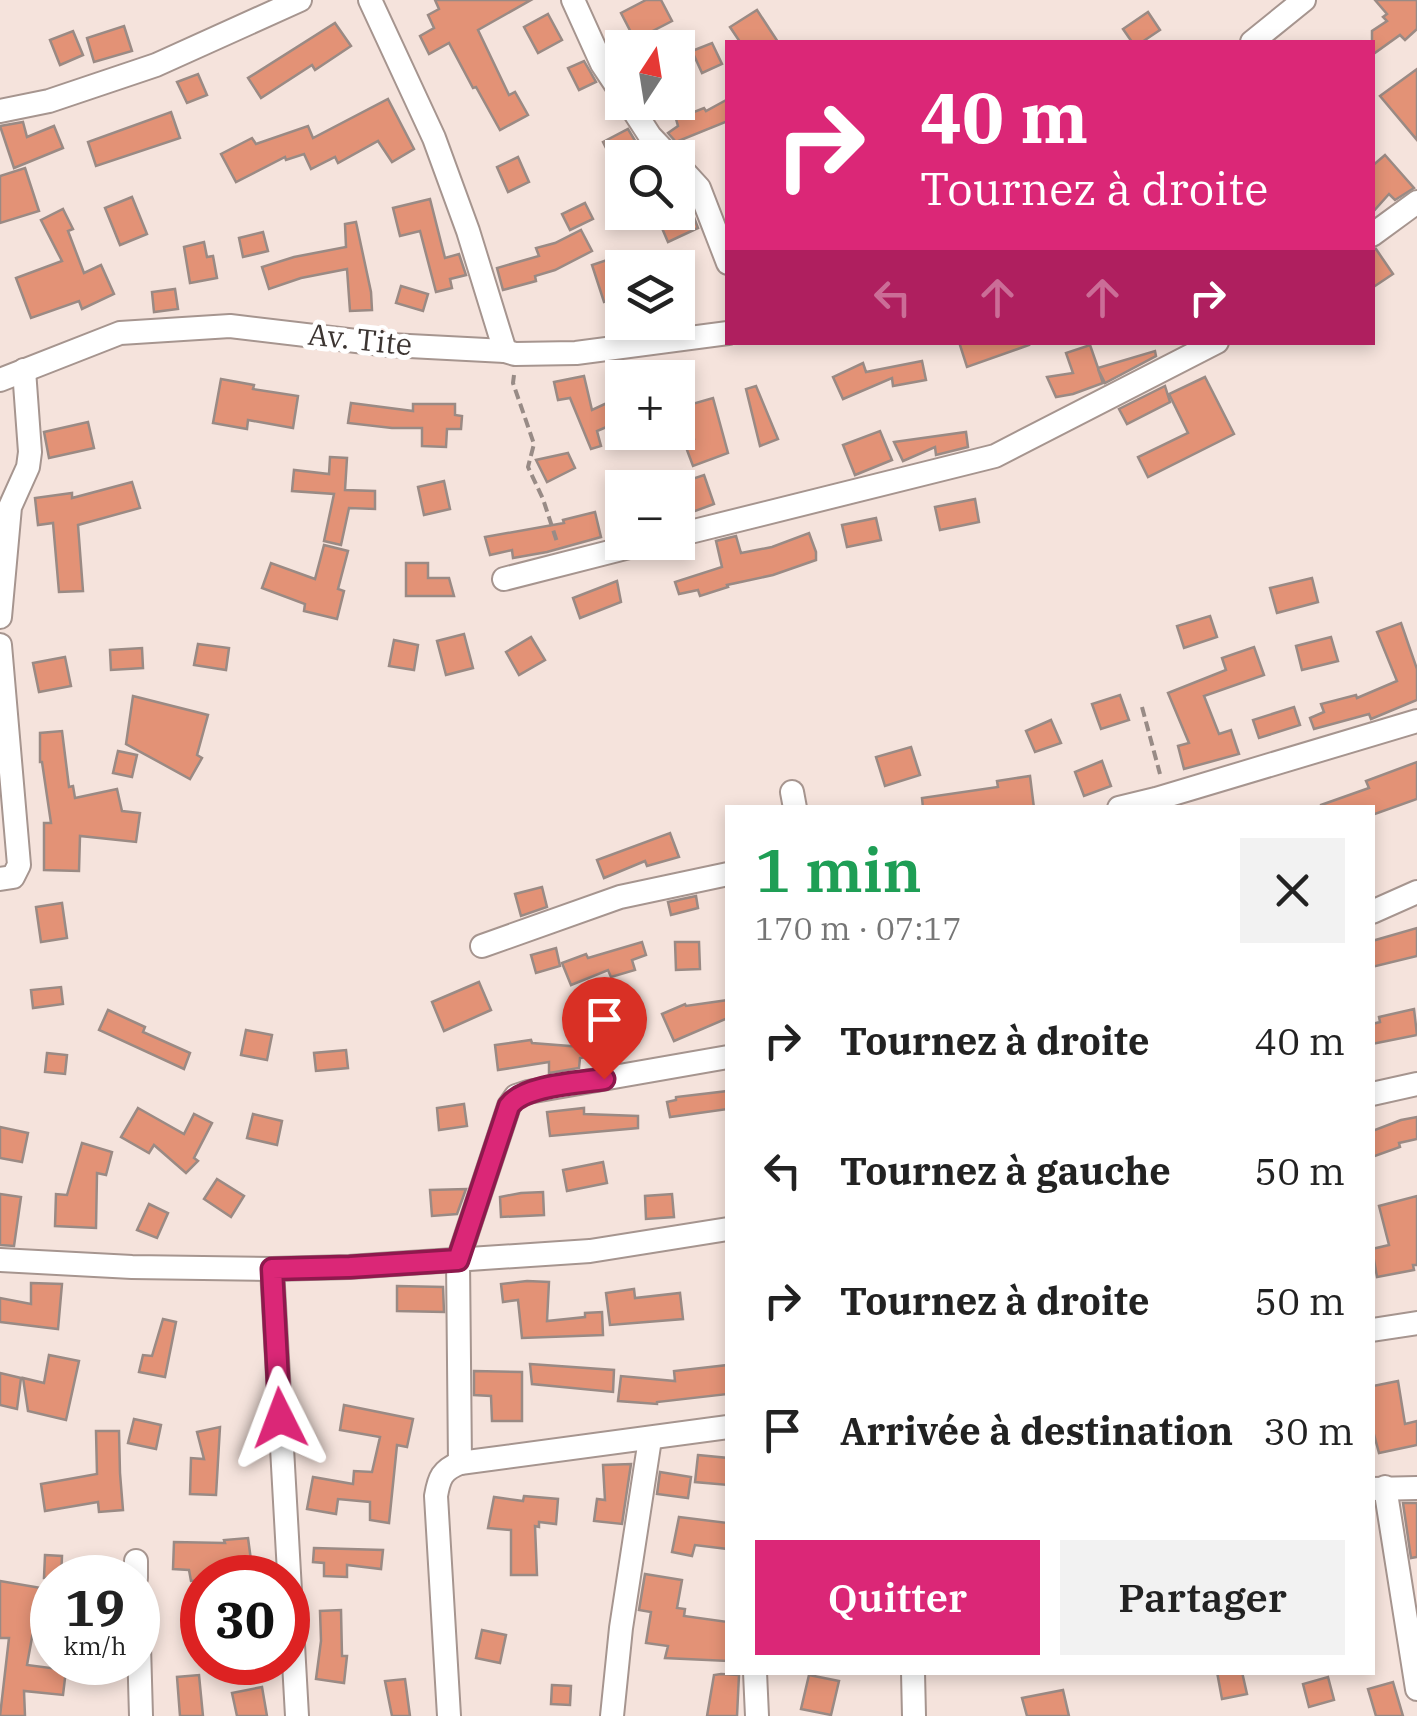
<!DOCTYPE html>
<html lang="fr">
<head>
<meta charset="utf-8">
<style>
	body { margin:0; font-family:"IBM Plex Serif",serif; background:#f2f2f2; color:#222; height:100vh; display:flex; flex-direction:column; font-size:38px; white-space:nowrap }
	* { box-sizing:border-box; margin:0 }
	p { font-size:32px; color:#767676 }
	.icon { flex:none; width:55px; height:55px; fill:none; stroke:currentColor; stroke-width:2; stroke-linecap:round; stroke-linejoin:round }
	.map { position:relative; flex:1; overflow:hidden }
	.sheet { position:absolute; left:725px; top:805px; width:650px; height:870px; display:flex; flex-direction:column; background:#fff; border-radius:0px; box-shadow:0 5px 15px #0003 }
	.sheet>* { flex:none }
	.hud { position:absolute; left:725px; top:40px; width:650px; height:305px; border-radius:0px; box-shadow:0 5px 15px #0003; background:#db2777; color:#fff; overflow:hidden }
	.needle { width:65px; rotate:12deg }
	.fabs { position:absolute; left:605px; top:30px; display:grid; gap:20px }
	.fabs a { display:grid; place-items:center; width:90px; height:90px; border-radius:0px; background:#fff; box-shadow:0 5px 15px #0003; font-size:50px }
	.speed { position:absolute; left:30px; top:1555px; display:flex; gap:20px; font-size:50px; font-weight:700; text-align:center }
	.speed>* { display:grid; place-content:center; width:130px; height:130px; border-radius:50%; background:#fff; box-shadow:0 5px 15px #0003; line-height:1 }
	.speed small { font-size:25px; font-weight:400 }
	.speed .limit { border:15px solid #d22; background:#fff; color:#111 }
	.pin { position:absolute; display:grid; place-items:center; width:85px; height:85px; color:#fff; margin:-102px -42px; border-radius:50% 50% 50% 0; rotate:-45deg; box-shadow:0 0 10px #0007 }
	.pin .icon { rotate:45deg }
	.me { position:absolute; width:110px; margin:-55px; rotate:357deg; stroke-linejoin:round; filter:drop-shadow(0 0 8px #0008) }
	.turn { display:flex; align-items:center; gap:35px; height:210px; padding:0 30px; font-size:45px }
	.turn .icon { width:130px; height:130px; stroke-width:2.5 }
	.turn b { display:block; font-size:70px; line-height:85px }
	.lanes { display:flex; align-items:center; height:95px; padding:0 30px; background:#0003; justify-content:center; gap:50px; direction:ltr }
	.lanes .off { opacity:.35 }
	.round { display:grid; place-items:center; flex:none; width:105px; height:105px; border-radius:0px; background:#f2f2f2 }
	.summary { display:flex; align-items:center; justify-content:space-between; height:170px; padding:0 30px }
	h1 { font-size:60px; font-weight:600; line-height:75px; color:#1e9e55 }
	.cta { display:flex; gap:20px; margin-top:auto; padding:20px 30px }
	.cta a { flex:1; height:115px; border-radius:0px; background:#db2777; color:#fff; font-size:40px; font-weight:600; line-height:115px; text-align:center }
	.cta a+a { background:#f2f2f2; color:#222 }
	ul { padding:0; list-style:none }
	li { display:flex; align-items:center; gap:30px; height:130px; padding:0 30px }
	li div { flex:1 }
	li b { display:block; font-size:38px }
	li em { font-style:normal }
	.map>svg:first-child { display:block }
	.building { fill:#e39276; stroke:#9a8a84; stroke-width:2.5 }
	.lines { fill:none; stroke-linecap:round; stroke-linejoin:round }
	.minor-casing { stroke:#a6958f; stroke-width:26 }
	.path { stroke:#988b86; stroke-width:4; stroke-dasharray:10 5; stroke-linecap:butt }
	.minor { stroke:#fff; stroke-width:22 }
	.route-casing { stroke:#8e194d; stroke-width:25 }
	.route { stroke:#db2777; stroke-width:18 }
	.labels { text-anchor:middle; stroke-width:10; stroke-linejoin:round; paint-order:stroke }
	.street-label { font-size:30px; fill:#3c3532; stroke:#fff }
</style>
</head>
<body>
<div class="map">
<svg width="1417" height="1716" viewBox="0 0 1417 1716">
	<rect width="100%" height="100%" fill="#f5e3dc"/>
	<!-- building -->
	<g class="building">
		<path d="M435,0h96l-53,30 31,65 6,-3 13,23 -28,15 -24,-43 -3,1 -24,-45 -20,11 -9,-18 14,-8 -6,-13 11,-6z"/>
		<path d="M646,0h15l11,21 -37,19 -14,-27z"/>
		<path d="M1375,0h42v29l-12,11 -5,-5 -28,20v-24l15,-10 -4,-4 4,-3z"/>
		<path d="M757,10l21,32h-38l-10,-15z"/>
		<path d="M1148,12l12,18 -18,12h-10l-9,-13z"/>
		<path d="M548,14l14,26 -24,13 -14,-26z"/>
		<path d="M335,23l16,23 -36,24 -3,-5 -51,33 -13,-20z"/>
		<path d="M124,26l8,25 -38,11 -7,-24z"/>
		<path d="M73,31l10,24 -23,10 -10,-25z"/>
		<path d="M712,43l10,21 -20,9 -10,-22z"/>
		<path d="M584,61l12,21 -17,8 -11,-22z"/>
		<path d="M1417,69v71l-37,-44z"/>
		<path d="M198,74l9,21 -20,8 -10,-21z"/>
		<path d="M388,99l26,50 -22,13 -14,-21 -40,22 -3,-6 -24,12 -7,-15 -18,6 -1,-3 -49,25 -15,-28 31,-16 4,6 52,-18 5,12z"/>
		<path d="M728,99v22l-52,21 -8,-9 10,-7 -2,-7 28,-11 2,3z"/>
		<path d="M171,112l9,26 -84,28 -8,-24z"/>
		<path d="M23,122l4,15 27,-11 9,22 -49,20 -14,-42z"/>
		<path d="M628,129l9,15 11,14h-37l-8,-16z"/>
		<path d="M1385,155l29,33 -19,12 -6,-6 -17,19v-47z"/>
		<path d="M518,157l11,25 -21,10 -11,-25z"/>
		<path d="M25,168l14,43 -39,12v-47z"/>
		<path d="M678,187l8,9 12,32 -30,14 -13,-30h23z"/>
		<path d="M132,197l15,37 -27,11 -15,-37z"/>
		<path d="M430,199l15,59 14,-4 7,21 -16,4 2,9 -16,4 -16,-61 -20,5 -7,-28z"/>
		<path d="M585,203l8,16 -23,11 -8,-16z"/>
		<path d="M63,209l10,20 -5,2 16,42 17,-8 13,29 -32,15 -3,-8 -48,17 -15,-40 46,-17 -21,-41z"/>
		<path d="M356,222l15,70 1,18 -22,1 -3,-42 -46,9 -32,11 -7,-22 32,-10 52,-10 -1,-23z"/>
		<path d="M581,230l11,21 -37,19 -20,6 1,5 -33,9 -6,-22 42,-12 -3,-8 19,-5z"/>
		<path d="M263,232l5,19 -25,6 -4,-19z"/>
		<path d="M204,242l3,15 6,-1 4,22 -27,5 -6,-36z"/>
		<path d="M1376,249l17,25 -21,14v-38z"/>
		<path d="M622,255v41l-18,6 -12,-37z"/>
		<path d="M401,286l27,8 -5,17 -27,-8z"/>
		<path d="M175,289l3,20 -24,3 -2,-20z"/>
		<path d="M959,342h69l1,3 -62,22z"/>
		<path d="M1090,345l8,23 57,-17 1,5 -51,27 -7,-14 5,14 -30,11 -17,3 -9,-20 26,-4 -7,-20z"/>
		<path d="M922,361l4,19 -33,6 -1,-8 -49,21 -10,-22 30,-14 3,9z"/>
		<path d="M584,376l8,34 15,-7 9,20 -19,8 4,15 -10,3 -21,-51 -12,2 -4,-18z"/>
		<path d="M1205,377l29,57 -86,43 -10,-20 50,-24 -19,-39z"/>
		<path d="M221,379l33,6 -1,4 45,7 -5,32 -45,-8 -1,9 -34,-6z"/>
		<path d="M756,386l22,53 -18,7 -14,-57z"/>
		<path d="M1165,386l5,16 -43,22 -8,-15z"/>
		<path d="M713,398l15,55 -35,13 -9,-24 10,-3 -9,-33z"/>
		<path d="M351,403l62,8v-7h42v11l7,1 -1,13h-14l-1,18 -24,-1v-18h-30l-44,-5z"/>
		<path d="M88,422l6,26 -45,10 -5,-26z"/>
		<path d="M880,431l12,29 -37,15 -12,-30z"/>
		<path d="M966,432l2,15 -32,8 -1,-8 -32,14 -9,-19z"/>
		<path d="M568,453l7,15 -28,14 -11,-22z"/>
		<path d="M330,457l17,1 -2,32 30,1v18l-26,-1 -8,37 -17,-4 10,-47 -42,-3 2,-21 35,4z"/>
		<path d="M704,475l10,29 -27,10 -10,-30z"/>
		<path d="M444,481l6,28 -26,6 -6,-28z"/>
		<path d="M132,482l8,26 -62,17 5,66 -24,1 -6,-69 -15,2 -3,-27 37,-5v5z"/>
		<path d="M975,499l4,23 -39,8 -5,-23z"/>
		<path d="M595,512l6,25 -54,15 -34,6 -1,-8 -22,5 -5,-18 79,-14 -1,-3z"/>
		<path d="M876,518l5,22 -34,7 -5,-22z"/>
		<path d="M809,533l7,19v8l-43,15 -46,10 1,2 -28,9 -2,-6 -19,4 -4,-12 47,-15 -6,-26 20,-5 5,17 31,-6z"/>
		<path d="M324,545l24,6 -10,38 6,2 -7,28 -33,-8 1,-7 -43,-16 9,-25 44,16z"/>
		<path d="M406,563h22v15h21l5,18h-48z"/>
		<path d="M1312,578l6,24 -41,11 -7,-25z"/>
		<path d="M617,581l4,21 -41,16 -7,-20z"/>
		<path d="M1210,616l7,21 -33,11 -7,-22z"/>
		<path d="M1401,623l16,46v31l-46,19 -2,-5 -55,15 -4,-11 14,-6 -3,-8 35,-9 1,3 40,-17 -20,-49z"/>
		<path d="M464,634l9,34 -27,7 -9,-34z"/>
		<path d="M531,637l14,23 -26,15 -13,-23z"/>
		<path d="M1331,637l7,24 -36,9 -6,-24z"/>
		<path d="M394,640l24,5 -4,25 -25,-4z"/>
		<path d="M198,644l31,4 -3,22 -32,-5z"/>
		<path d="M1254,647l10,28 -60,21 15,38 12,-4 8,24 -55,15 -6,-23 11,-3 -21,-50 58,-23 -4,-12z"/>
		<path d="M142,648l1,20 -32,2 -1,-20z"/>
		<path d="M65,657l6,29 -32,6 -6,-29z"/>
		<path d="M1120,695l9,25 -28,9 -9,-25z"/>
		<path d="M133,696l75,19 -11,40 5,3 -12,21 -64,-35z"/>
		<path d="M1294,707l6,18 -41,13 -6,-18z"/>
		<path d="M1051,720l10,23 -26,9 -9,-21z"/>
		<path d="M62,731l7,56 4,-1 2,12 42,-9 5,22 18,2 -4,29 -56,-6 -1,35 -35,-1v-47h7l-9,-61h-2v-29z"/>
		<path d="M911,747l9,28 -35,11 -9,-29z"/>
		<path d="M118,751l19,4 -5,22 -19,-4z"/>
		<path d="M1102,761l9,25 -27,10 -9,-24z"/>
		<path d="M1417,762v37l-45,16v-7h-51v-3l48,-17 -3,-7z"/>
		<path d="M1030,776l4,32h-111l-1,-10 76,-11 -1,-6z"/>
		<path d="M670,833l9,24 -32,9 -2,-5 -41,17 -7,-18z"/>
		<path d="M542,887l5,20 -26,9 -6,-22z"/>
		<path d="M696,896l2,12 -27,7 -3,-13z"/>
		<path d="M62,903l5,35 -26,4 -5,-35z"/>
		<path d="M1417,928v28l-45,11v-26z"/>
		<path d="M642,942l4,13 -14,5 3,10 -24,7 -3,-7 -37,15 -9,-22 24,-9 2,4z"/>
		<path d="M675,942h24l1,27 -24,1z"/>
		<path d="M556,948l4,18 -24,7 -5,-18z"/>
		<path d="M479,982l12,28 -47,21 -12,-29z"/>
		<path d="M61,987l2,17 -30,4 -2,-18z"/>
		<path d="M728,1000v18l-54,23 -12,-27 23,-10 1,2z"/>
		<path d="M1414,1009l3,26 -45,9v-20l8,-2 -1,-5z"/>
		<path d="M108,1010l37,17 -2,5 47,21 -6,16 -85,-39z"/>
		<path d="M600,1022l7,27 -12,3v4l-15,2 -1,10 -30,5v-11l-51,8 -3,-25 36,-5 1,3 51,4 -5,-19z"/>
		<path d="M246,1030l26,5 -5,25 -26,-5z"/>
		<path d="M346,1050l2,18 -32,3 -2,-18z"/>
		<path d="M47,1053l20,2 -2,19 -20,-2z"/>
		<path d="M728,1091v18l-58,8 -3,-15 9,-2v-3z"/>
		<path d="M464,1104l3,22 -28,4 -2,-22z"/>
		<path d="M138,1108l46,26 10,-20 18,9 -18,35 4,3 -12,12 -32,-28 -5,8 -28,-16z"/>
		<path d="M584,1108v6l54,2v12l-88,8 -3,-24z"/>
		<path d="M253,1114l29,7 -5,24 -30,-7z"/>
		<path d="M1417,1117v22l-18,4 1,4 -28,10v-26l29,-11z"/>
		<path d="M0,1127l28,6 -6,29 -22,-4z"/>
		<path d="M82,1143l30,9 -6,23 -9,-2 -1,55 -41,-2 1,-32 11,1z"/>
		<path d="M603,1162l4,21 -40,8 -4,-21z"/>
		<path d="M217,1179l27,17 -13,21 -27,-18z"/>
		<path d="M466,1189l-9,25 -25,2 -2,-26z"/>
		<path d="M543,1192l1,23 -43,2 -1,-20 21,-4z"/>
		<path d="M0,1194l21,3 -7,49 -14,-1z"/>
		<path d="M672,1194l2,23 -28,2 -1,-23z"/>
		<path d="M1417,1196v69h-4l1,5 -37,7 -5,-28 17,-4 -10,-39z"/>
		<path d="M149,1204l19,9 -11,25 -20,-8z"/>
		<path d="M527,1281l22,1 -2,39 38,-4v-4l17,-1 1,23 -81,3 -4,-38 -15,2 -2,-18z"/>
		<path d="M31,1283l31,1 -4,45 -58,-7v-24l31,6z"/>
		<path d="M397,1286l46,1 1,25 -47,-1z"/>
		<path d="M634,1289l1,9 45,-5 3,26 -73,6 -4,-32z"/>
		<path d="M163,1319l13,3 -11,55 -26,-5 4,-17 9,1z"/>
		<path d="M49,1355l30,6 -13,59 -38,-9 -5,-33 21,5z"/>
		<path d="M530,1364l84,6 -1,22 -81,-8z"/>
		<path d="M728,1365v29l-71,8v2l-39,-3 3,-25 54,5 -1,-10z"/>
		<path d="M474,1371l48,1v49h-30l-1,-25 -17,-1z"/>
		<path d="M0,1373l21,5 -4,31 -17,-4z"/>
		<path d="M1398,1381l7,43 12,-3v24l-38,8 -7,-26 1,-41z"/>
		<path d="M344,1405l69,14 -6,28 -10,-2 -8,78 -19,-3v-18l-32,-3 -2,15 -29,-5 6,-32 40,7 1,-13 18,1 8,-35 -40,-7z"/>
		<path d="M134,1419l27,6 -5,24 -28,-6z"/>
		<path d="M220,1427l-4,68 -26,-1 1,-36 13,1 -7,-27z"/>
		<path d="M96,1431h23l1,42 3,37 -24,2 -1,-10 -53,9 -4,-27 56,-10z"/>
		<path d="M698,1455l30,3v27l-33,-3z"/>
		<path d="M631,1464l-9,60 -28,-3 3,-22 8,1 -2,-35z"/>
		<path d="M660,1472l31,5 -3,21 -31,-4z"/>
		<path d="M524,1496l34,3 -2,25 -17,-2v5l-4,-1 2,49h-26v-45l-23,-2 6,-31 29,4z"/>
		<path d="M1403,1503h14v54l-6,1z"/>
		<path d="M679,1517l49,6v26l-33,-4 -3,11 -20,-4z"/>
		<path d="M248,1538l5,37 -51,3v2l-11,1 -2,-11 -16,-1 1,-27 51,1 -1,-3z"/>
		<path d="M314,1548l69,2 -2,19 -34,-4v12l-23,-1v-13l-11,-1z"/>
		<path d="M45,1555l17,1 -1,22h-17z"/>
		<path d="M645,1574l37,6 -5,28 8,1 -1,7 44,6v39l-63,-3 3,-12 -22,-3 5,-31 -12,-2z"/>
		<path d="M0,1581l41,7 -14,77 39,5 -3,25 -39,-4 1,25h-25l9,-78h-9z"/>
		<path d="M341,1610l1,46h5l-3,27 -28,-4 5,-38 -1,-30z"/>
		<path d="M482,1630l24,5 -6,28 -24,-5z"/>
		<path d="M1217,1672h25l5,22 -25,5z"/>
		<path d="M721,1674l18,1 -2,41h-30l7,-41z"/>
		<path d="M199,1675l4,41h-23l-3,-39z"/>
		<path d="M809,1675l30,6 -8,34 -30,-6z"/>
		<path d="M1328,1677l6,23 -25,7 -6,-23z"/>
		<path d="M405,1679l5,37h-18l-7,-35z"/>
		<path d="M1393,1682l10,34h-27l-8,-27z"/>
		<path d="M552,1685l19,1 -1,19 -19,-1z"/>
		<path d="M262,1687l5,29h-30l-5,-23z"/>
		<path d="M1063,1690l6,26h-42l-5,-18z"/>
	</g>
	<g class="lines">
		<!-- minor casing -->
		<g class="minor-casing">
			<g id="minor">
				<path d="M370,0l64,138 34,93 37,120"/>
				<path d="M573,0l29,64 20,30"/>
				<path d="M1252,42l52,-42"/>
				<path d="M628,102l22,34 21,22"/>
				<path d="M0,111l49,-10 107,-36 144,-65"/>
				<path d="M678,165l21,23 29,75"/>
				<path d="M1372,235l45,-33"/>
				<path d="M0,380l120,-47 110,-7 160,19 115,6 10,3 61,-1 152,-20"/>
				<path d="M678,535l317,-79 222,-114"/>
				<path d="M504,579l145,-37"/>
				<path d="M0,617l10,-110 18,-40 2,-15 -6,-82"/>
				<path d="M0,645l19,220 -6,12 -13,2"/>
				<path d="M792,792l3,16"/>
				<path d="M1119,808l37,-9 261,-78"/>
				<path d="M1372,912l45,-20"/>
				<path d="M482,946l138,-49 108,-23"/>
				<path d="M1372,1094l45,-10"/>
				<path d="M0,1260l132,7 140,2 77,-2 241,-16 138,-22"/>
				<path d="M272,1269l25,447"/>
				<path d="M1372,1330l45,-7"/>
				<path d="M460,1463l-2,-203 51,-154 7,-10 12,-4 200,-35"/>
				<path d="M1385,1487l32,202"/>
				<path d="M1372,1489l45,-1"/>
				<path d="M136,1561v17"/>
				<path d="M138,1610l3,106"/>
				<path d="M755,1672l2,44"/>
				<path d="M913,1672l1,44"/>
				<path d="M449,1716l-13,-220c3,-18 6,-26 24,-33l268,-36"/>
				<path d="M612,1716l9,-88 29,-189"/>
			</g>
		</g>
		<!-- path -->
		<g class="path">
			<path d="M514,375l-1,8 21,61 -6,23 15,32 15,46"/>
			<path d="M1142,707l18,67"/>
		</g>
		<!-- minor -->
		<use href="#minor" class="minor"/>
	</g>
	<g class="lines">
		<!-- route casing -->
		<g class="route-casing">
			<path id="route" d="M280,1418l-8,-149 78,-2 108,-7 51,-154c15,-21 70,-23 95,-27"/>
		</g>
		<!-- route -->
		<use href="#route" class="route"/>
	</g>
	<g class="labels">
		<!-- street labels -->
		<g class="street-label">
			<text transform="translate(360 340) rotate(6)" y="10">Av. Tite</text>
		</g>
	</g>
</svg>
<div class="fabs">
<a><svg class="needle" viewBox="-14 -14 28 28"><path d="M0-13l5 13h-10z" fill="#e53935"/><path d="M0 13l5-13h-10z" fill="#767676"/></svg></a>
<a><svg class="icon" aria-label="search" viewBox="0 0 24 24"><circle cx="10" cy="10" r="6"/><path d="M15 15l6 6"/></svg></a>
<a><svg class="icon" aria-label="layers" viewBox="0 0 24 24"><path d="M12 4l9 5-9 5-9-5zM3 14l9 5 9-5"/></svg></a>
<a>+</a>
<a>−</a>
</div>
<div class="speed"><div>19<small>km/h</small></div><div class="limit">30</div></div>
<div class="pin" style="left:604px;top:1079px;background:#d93025"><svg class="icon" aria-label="arrive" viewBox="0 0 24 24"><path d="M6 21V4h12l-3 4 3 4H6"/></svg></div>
<svg class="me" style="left:280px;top:1418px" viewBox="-20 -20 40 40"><path d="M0-17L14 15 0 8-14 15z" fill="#db2777" stroke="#fff" stroke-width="4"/></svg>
<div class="hud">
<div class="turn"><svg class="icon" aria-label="right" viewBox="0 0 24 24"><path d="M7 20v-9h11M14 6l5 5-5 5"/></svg><div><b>40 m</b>Tournez à droite</div></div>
<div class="lanes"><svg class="icon off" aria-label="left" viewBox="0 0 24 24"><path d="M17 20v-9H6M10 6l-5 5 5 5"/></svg><svg class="icon off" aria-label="ahead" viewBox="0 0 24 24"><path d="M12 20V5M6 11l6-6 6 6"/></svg><svg class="icon off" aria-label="ahead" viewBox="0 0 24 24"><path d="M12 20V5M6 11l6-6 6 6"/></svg><svg class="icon" aria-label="right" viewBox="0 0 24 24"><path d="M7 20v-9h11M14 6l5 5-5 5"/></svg></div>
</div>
<section class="sheet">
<div class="summary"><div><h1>1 min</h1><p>170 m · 07:17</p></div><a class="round"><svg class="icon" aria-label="close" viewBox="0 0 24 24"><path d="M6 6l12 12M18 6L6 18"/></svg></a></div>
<ul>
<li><svg class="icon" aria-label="right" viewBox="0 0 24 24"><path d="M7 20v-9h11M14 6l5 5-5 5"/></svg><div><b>Tournez à droite</b></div><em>40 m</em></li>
<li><svg class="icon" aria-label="left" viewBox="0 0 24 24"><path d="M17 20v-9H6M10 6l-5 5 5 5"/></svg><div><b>Tournez à gauche</b></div><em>50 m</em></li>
<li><svg class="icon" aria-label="right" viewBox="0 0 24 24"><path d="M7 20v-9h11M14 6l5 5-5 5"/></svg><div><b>Tournez à droite</b></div><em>50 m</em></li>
<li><svg class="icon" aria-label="arrive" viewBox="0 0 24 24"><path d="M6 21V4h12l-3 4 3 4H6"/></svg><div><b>Arrivée à destination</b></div><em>30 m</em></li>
</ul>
<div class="cta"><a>Quitter</a><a>Partager</a></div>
</section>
</div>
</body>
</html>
